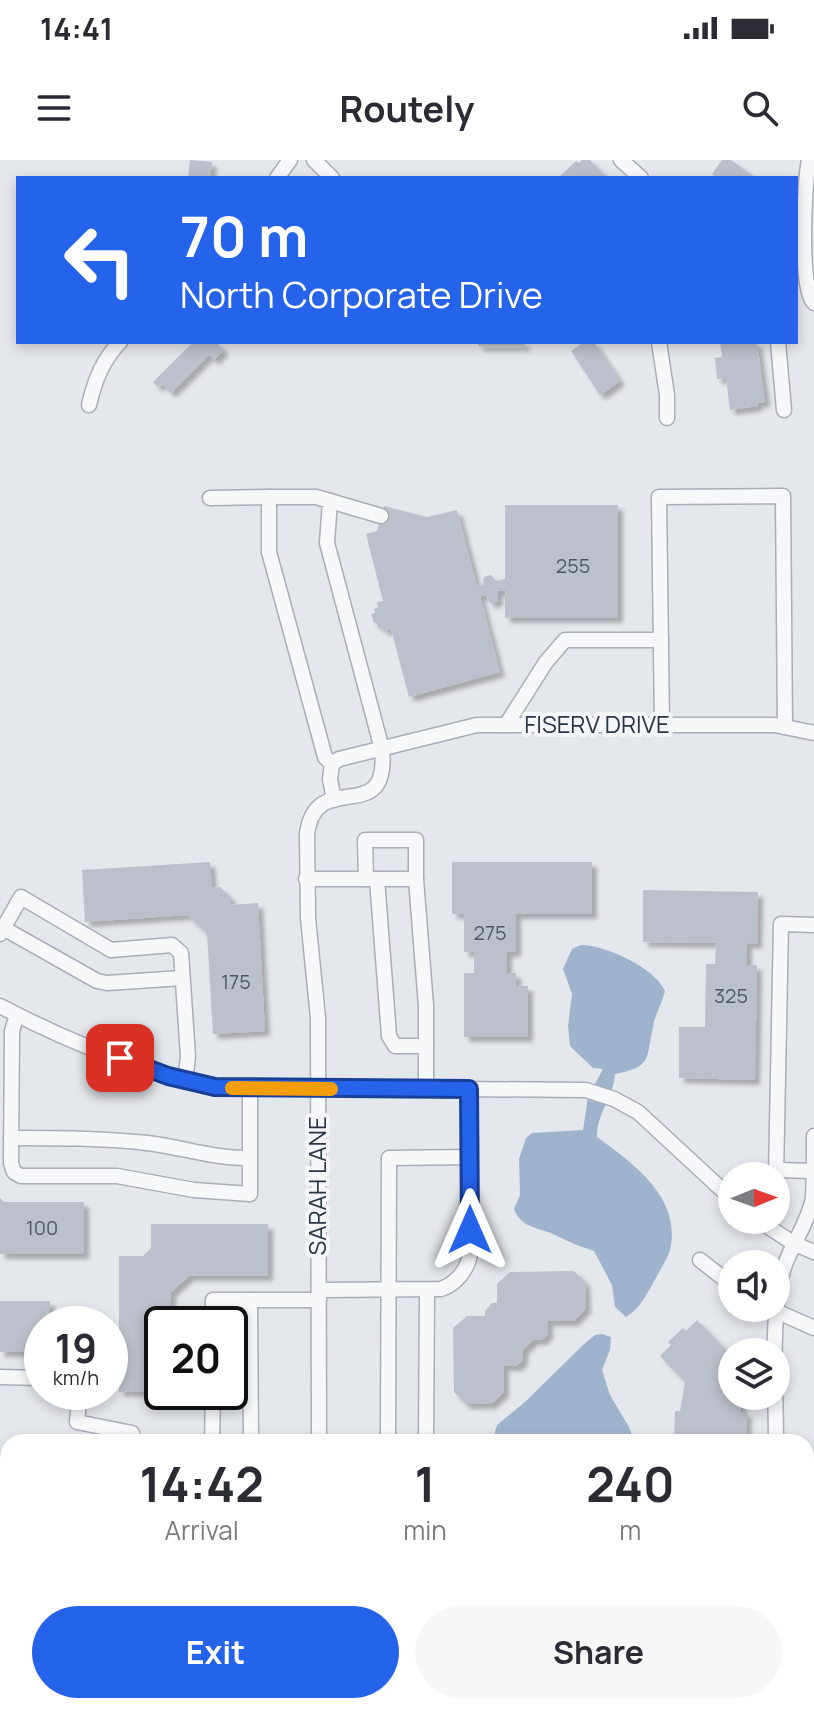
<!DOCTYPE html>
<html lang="en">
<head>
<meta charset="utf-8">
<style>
	body { margin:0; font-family:Manrope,sans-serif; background:#f7f7f7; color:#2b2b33; height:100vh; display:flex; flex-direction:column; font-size:30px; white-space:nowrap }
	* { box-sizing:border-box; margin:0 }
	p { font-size:26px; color:#7c7c81 }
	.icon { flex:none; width:44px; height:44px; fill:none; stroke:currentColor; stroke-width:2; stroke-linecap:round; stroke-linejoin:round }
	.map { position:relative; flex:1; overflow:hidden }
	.side { position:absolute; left:0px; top:1274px; width:814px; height:280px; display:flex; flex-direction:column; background:#fff; border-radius:24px 24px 0 0; box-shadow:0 4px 12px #0003 }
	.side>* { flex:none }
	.top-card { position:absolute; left:16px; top:16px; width:782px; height:168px; border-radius:0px; box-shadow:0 4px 12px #0003; background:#2563eb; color:#fff; overflow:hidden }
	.needle { width:52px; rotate:89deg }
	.controls { position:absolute; left:718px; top:1002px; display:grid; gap:16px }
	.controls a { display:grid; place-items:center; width:72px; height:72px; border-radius:50%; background:#fff; box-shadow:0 4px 12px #0003; font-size:40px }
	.speed { position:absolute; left:24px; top:1146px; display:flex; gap:16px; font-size:40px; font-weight:700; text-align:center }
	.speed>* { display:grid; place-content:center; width:104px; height:104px; border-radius:50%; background:#fff; box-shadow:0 4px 12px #0003; line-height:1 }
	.speed small { font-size:20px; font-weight:400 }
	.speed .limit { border:4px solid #111; border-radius:12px; background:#fff; color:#111 }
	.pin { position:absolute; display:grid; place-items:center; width:68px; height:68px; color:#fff; margin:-34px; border-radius:16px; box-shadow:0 4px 12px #0006 }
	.me { position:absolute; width:88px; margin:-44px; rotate:0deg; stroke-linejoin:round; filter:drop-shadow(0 0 6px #0008) }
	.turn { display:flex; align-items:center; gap:28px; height:168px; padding:0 32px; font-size:36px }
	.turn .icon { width:104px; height:104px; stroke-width:2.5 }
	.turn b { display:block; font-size:56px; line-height:68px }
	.eta { display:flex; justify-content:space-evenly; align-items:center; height:136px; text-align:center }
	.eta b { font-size:48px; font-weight:700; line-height:56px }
	.primary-button { display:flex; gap:16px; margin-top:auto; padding:16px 32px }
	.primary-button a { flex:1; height:92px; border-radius:48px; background:#2563eb; color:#fff; font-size:32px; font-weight:700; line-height:92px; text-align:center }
	.primary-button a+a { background:#f7f7f7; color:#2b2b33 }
	.status { display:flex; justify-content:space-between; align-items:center; height:56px; padding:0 40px; background:#fff; direction:ltr }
	.status svg { height:22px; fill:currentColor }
	header { display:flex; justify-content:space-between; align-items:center; height:104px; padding:0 32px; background:#fff; font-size:36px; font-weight:700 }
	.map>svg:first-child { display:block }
	.water { fill:#9fb4cc }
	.building { fill:#bbc0ca; filter:url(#shadow) }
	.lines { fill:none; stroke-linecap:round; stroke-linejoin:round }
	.minor-casing { stroke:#a9aeb7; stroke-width:17 }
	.minor { stroke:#f7f8fa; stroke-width:14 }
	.route-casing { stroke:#184099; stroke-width:20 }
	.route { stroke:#2563eb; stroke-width:14 }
	.slow { stroke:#f59e0b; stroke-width:14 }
	.labels { text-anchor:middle; stroke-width:8; stroke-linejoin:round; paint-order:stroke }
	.number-label { font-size:20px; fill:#4f5766 }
	.street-label { font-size:24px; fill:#2b3445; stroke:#f4f6f9 }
</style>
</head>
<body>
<div class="status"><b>14:41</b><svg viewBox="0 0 49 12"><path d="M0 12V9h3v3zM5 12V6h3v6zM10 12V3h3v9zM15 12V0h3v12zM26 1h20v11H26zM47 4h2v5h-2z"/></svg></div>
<header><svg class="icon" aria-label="menu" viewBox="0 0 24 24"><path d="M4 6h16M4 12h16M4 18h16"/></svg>Routely<svg class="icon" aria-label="search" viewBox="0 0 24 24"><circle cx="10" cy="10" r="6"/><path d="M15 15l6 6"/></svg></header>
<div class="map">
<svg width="814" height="1554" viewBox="0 0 814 1554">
	<defs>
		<filter id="shadow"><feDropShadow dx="5" dy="5" stdDeviation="2" flood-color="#0004"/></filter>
	</defs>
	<rect width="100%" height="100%" fill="#e4e7ec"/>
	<!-- water -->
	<g class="water">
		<path d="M581,785c25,0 74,23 84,46 -3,13 -10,23 -12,36 -7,32 -1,40 -38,47 -1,22 -19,41 -18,63 37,27 85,61 73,113 -3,10 -10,19 -14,28 -9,15 -15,30 -30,39l-11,-10 -3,-22 -18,-34c-13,-4 -25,-9 -37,-15 -16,-9 -35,-6 -43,-27l6,-14 -1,-36 7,-21 6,-5 51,-3 5,-33 15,-28 -10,-1 -23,-22 -2,-20 4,-32 -9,-25 9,-20z"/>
		<path d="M602,1174l9,3 -1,13 -8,20 8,25 19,32 5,15h-142l5,-17 28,-23 59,-58 11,-9z"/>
		<path d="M489,1546h85l2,8h-90z"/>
	</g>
	<!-- building -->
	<g class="building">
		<path d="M190,0l22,2 -2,16 -22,-1z"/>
		<path d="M582,0h8l17,18h-49l18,-17 3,2z"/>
		<path d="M722,0h9l25,18h-39l-5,-4z"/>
		<path d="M193,182h23l8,8 -10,10 -5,-5 -38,38 -10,-10 -3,4 -5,-5z"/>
		<rect x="478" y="182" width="47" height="4"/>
		<path d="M584,182h10l26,39 -20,14 -29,-44z"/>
		<path d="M720,182h37l8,60 -8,1 1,3 -28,4 -4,-32 -9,1 -2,-21 7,-1z"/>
		<path d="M505,345h113v113h-113v-28l-7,1v10l-7,3 -6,-9 -5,1 20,76 -91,25 -18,-68 -7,2 -1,-4 -4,1 -2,-5h-3l-3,-9 4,-1 -1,-4 4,-2 -1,-5 6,-1 -17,-67 11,-3 7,-25 43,11 30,-7 20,76 6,-1 1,-8 7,-2 5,6 9,-2z"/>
		<path d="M210,702l2,26 8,-1 11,11v7l27,-2 7,128 -52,3 -6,-101 -20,-18 -102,7 -3,-52z"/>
		<path d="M452,702h140v52h-76v38h-9v21h9v13h12v51h-64v-64h10v-21h-10v-38h-12z"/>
		<path d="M643,730l115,2 -1,52 -10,-1v22h10l-2,115 -76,-2v-51h26l1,-63h9l1,-21 -73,-1z"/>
		<path d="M0,1038l4,4h80v52h-84z"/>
		<path d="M151,1064h117v52h-79l-18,16v32h-9v68h-43v-136h24l8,-8z"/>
		<path d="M574,1111l11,11 1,26 -12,13h-26v13l-6,6h-9l-10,10v10l-6,6h-13v26l-13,12h-25l-12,-12 -1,-64 14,-12h18v-5l7,-8h5v-19l13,-12z"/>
		<path d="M0,1141h50v23h-8v28h-42z"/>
		<path d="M697,1160l35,36v40l9,3v13h6l-1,26h-6v4h-60v-5h-6l1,-26h5l5,-29 -25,-26 11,-11 -3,-3 15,-14 3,3z"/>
		<rect x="0" y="1417" width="8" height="79"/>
		<rect x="131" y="1546" width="51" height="8"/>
		<rect x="393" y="1546" width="52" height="8"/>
		<path d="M592,1546h66v5l-4,3h-59z"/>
	</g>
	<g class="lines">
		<!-- minor casing -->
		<g class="minor-casing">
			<g id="minor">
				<path d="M314,0l18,18"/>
				<path d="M621,0l20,18"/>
				<path d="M809,0c-5,24 -10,128 5,143"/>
				<path d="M277,18l13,-18"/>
				<path d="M659,182l8,53v23"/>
				<path d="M778,182l6,68"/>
				<path d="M89,245c6,-25 13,-44 31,-63"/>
				<path d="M210,338l59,-1"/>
				<path d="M330,341l51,15"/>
				<path d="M506,565l40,-63 19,-22h96"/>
				<path d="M662,565l-3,-228 124,-1 2,231"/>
				<path d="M334,640l-4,-21 2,-15 7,-5 138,-34h298l39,8"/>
				<path d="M306,719h110"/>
				<path d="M366,719l-1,-39h51v39l10,127v83"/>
				<path d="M377,719l12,157 6,10h31"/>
				<path d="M3,768l94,53 10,2 75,-5"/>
				<path d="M0,774l21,-37 90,53 61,-5 9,8 7,103 -3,25"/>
				<path d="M0,846c67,35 141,65 215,81l371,3 28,9 24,13 94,87"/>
				<path d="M17,855l-5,16 -1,132 3,9 7,4h96l77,14 56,4v-105"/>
				<path d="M11,978c46,0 91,0 136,5 35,4 68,16 103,15"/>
				<path d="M777,1010l36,1"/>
				<path d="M776,1016l5,-252 33,1"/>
				<path d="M758,1060l35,23 21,9"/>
				<path d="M700,1100l32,25"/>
				<path d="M319,1130l122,-1c15,-5 27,-20 29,-35l-1,-165"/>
				<path d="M250,1140l1,142"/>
				<path d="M769,1148l45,20"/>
				<path d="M213,1164v-24h106"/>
				<path d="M0,1217l42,1"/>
				<path d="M80,1232l-3,30 55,11 -2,9"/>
				<path d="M212,1282l1,-50"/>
				<path d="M319,1282l-1,-424 -10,-100 -1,-84c9,-68 83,-4 75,-85l-55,-206 3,-42 -14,-4h-47v55l56,205 7,7"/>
				<path d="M388,1282l1,-284 81,-1"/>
				<path d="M426,1282l1,-152"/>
				<path d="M776,1282c0,-52 -5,-108 4,-159 5,-31 27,-55 33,-85 1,-20 1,-42 1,-62"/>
				<path d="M0,1365h8"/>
				<path d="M806,1424h8"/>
				<path d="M806,1495h8"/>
				<path d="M0,1522h8"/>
				<path d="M68,1546v8"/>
				<path d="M108,1546v8"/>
				<path d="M224,1546l2,8"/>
				<path d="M293,1546v8"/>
				<path d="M363,1546v8"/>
				<path d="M678,1546v8"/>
				<path d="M34,1554v-8"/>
			</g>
		</g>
		<!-- minor -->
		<use href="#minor" class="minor"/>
	</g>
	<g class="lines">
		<!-- route casing -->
		<g class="route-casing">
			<path id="route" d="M120,898l48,18 47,11 254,2 1,141"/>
		</g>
		<!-- route -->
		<use href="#route" class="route"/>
		<!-- slow -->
		<path class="slow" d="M232,928l99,1"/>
	</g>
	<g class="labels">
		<!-- number labels -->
		<g class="number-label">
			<text x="573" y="413">255</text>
			<text x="490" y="780">275</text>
			<text x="236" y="829">175</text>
			<text x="731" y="843">325</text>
			<text x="42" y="1075">100</text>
		</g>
		<!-- street labels -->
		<g class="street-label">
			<text x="597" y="573">FISERV DRIVE</text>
			<text transform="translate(318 1026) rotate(-90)" y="8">SARAH LANE</text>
		</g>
	</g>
</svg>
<div class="controls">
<a><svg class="needle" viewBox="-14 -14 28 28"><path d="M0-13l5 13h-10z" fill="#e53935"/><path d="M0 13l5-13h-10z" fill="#7c7c81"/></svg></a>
<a><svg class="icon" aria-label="sound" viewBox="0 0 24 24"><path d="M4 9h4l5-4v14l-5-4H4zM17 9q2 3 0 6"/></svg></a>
<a><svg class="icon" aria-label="layers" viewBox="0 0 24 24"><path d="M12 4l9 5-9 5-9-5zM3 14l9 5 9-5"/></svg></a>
</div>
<div class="speed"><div>19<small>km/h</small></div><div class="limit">20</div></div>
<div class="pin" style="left:120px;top:898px;background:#d93025"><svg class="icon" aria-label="arrive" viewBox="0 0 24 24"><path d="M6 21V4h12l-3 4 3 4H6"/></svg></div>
<svg class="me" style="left:470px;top:1070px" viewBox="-20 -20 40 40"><path d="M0-17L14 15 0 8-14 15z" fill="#2563eb" stroke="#fff" stroke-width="4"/></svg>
<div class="top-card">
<div class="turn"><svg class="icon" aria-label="left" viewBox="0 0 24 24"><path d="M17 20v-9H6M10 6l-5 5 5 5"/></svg><div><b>70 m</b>North Corporate Drive</div></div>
</div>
<section class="side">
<div class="eta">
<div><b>14:42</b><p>Arrival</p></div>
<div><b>1</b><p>min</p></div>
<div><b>240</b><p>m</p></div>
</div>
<div class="primary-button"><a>Exit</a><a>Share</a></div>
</section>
</div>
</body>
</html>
